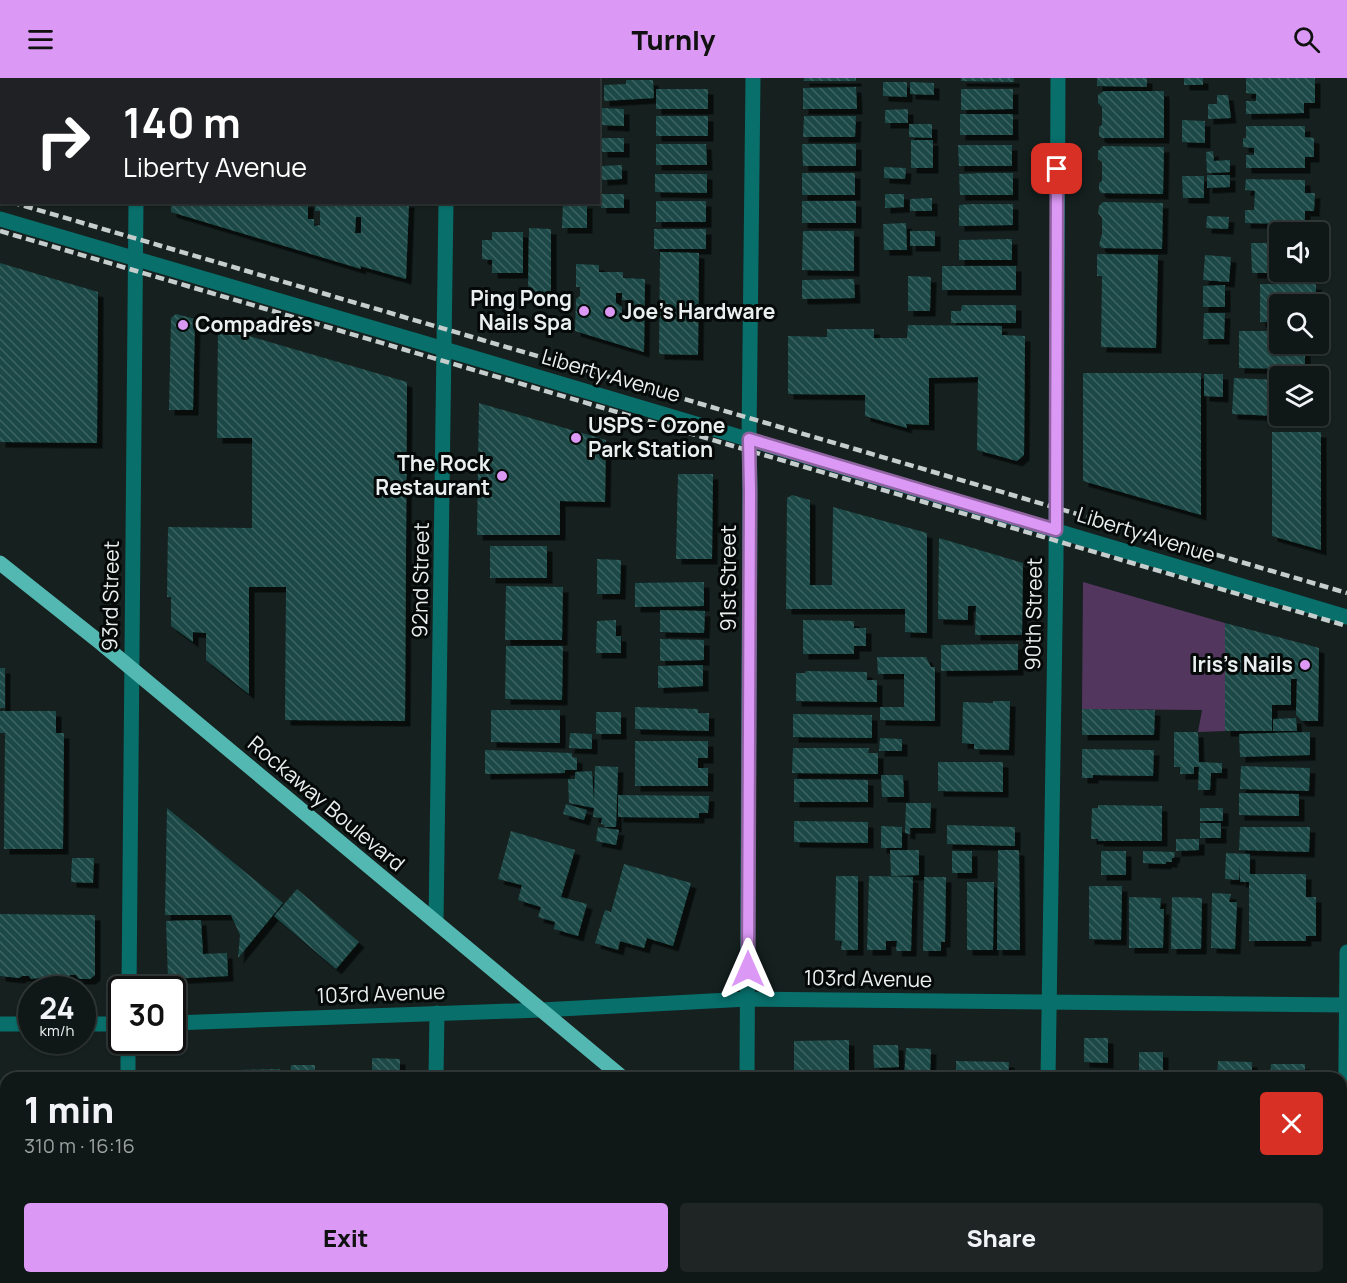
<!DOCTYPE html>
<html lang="en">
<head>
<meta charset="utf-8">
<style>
	body { margin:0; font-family:Manrope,sans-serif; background:#1e2524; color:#f1f3f6; height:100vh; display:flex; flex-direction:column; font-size:22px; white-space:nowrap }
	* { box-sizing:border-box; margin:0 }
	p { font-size:20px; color:#9ca0a1 }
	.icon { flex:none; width:33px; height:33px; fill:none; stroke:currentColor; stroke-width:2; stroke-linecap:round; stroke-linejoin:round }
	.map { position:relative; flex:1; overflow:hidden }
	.sheet { position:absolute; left:0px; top:994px; width:1347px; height:212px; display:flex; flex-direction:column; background:#101817; border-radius:18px 18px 0 0; box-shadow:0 2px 4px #0004,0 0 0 2px #303736 }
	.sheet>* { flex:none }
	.banner { position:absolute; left:0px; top:0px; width:600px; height:126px; box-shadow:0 2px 4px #0004,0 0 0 2px #303736; background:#202124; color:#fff; overflow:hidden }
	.fabs { position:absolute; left:1269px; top:144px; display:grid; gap:12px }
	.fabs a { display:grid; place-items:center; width:60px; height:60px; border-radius:6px; background:#101817; box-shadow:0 2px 4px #0004,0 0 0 2px #303736; font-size:30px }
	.speed { position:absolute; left:18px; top:898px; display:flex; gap:12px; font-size:30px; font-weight:700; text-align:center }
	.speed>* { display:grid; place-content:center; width:78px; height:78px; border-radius:50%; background:#101817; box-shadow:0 2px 4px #0004,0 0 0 2px #303736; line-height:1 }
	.speed small { font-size:15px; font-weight:400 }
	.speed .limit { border:3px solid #111; border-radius:9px; background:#fff; color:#111 }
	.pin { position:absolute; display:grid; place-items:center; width:51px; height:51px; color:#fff; margin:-26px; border-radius:12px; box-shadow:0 3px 9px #0006 }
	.me { position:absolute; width:66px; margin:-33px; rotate:0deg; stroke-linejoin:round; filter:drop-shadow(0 0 4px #0008) }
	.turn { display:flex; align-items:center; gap:21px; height:126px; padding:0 24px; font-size:27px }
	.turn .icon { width:78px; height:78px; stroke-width:2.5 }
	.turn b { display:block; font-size:42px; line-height:51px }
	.round { display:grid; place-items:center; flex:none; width:63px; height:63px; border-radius:6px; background:#1e2524 }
	.summary { display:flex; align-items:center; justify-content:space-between; height:102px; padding:0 24px }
	h1 { font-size:36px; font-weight:800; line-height:45px }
	.cta { display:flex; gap:12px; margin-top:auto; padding:12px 24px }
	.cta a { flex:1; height:69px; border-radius:6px; background:#db99f5; color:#111; font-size:24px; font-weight:800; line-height:69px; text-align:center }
	.cta a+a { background:#1e2524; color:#f1f3f6 }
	header { display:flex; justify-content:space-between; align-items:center; height:78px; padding:0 24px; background:#db99f5; color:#111; font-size:27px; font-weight:800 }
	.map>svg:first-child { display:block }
	.green { fill:#53365e }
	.building { fill:url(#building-back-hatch); fill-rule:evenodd; filter:url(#shadow) }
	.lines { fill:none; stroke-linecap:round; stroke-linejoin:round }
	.minor { stroke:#086f6b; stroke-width:15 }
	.major { stroke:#54b8b2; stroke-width:15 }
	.rail { stroke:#c6cecd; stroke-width:4.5; stroke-dasharray:9 4.5; stroke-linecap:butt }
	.route-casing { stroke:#8e639f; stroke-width:15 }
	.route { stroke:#db99f5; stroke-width:10 }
	.poi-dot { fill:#db99f5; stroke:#050908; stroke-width:2 }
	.labels { text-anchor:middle; stroke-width:6; stroke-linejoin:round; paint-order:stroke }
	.poi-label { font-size:21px; font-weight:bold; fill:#e9f0ef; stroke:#050908; text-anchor:end }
	.street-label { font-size:21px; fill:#e9f0ef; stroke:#050908 }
</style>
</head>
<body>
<header><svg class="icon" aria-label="menu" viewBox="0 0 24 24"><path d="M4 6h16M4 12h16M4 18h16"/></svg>Turnly<svg class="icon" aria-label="search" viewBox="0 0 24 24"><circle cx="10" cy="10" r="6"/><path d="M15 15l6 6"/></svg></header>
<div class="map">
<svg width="1347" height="1205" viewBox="0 0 1347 1205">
	<defs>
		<pattern id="building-back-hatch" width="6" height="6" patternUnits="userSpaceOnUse" patternTransform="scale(1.5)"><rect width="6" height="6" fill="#1b4946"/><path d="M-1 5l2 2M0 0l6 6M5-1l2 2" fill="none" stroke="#3c6461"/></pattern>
		<filter id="shadow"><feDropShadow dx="5.5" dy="5.5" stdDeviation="0" flood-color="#0009"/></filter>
	</defs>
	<rect width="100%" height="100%" fill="#15201f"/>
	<!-- green -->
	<path class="green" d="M1083,504l142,41v108l-27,1 4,-22 -120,-1z"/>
	<!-- building -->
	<g class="building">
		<rect x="804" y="0" width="52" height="3"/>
		<path d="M961,0h53v4l-53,-1z"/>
		<path d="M1097,0h50v9l-50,-1z"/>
		<rect x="1184" y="0" width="19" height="7"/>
		<path d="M1246,0h69v25h-11v10l-58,1v-13h10v-7l-10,-1z"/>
		<path d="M626,2h27l1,18 -50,3v-16l22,-1z"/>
		<path d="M883,4h24v15l-24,-1z"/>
		<path d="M910,4l24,1v12l-24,-1z"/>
		<path d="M856,9l1,22h-54v-21z"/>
		<rect x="656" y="11" width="52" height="20"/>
		<path d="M961,11h52v20l-52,1z"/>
		<path d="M1104,13h60v47h-62l-3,-2v-9l3,-2v-18l-4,-4v-8z"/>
		<path d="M1217,17h11l3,23 -23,1v-15h9z"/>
		<path d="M602,30l22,1v17l-22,-1z"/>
		<path d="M908,31v14h-23v-13z"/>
		<rect x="960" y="36" width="53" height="21"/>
		<rect x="656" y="38" width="52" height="20"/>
		<path d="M804,38h52l-1,21h-52z"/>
		<path d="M1182,42l23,1v22l-23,-1z"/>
		<path d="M909,46h23v14l-23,-1z"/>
		<path d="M1246,48h59v11l9,1v19h-9v11h-59v-13h8v-7l-11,-1v-9h3z"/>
		<rect x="602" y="60" width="22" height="14"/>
		<rect x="911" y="62" width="22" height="28"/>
		<path d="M656,66h50l1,21h-51z"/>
		<path d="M802,66h54v22h-53z"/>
		<path d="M958,67h54v21h-53z"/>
		<path d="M1103,68l61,1 -1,47 -62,-1 -2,-3v-7l3,-2v-19l-4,-3v-8z"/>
		<path d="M1213,73l1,10 16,-1v12l-23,1 -1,-21z"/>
		<path d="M622,87v14l-20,1v-14z"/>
		<path d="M884,89l22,1 -1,11 -21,-1z"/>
		<rect x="802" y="95" width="53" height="22"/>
		<path d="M984,95h29v22h-53l-1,-21z"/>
		<path d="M655,96h52v19l-52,-1z"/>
		<path d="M1207,97h23v12l-23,1z"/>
		<path d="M1182,98h22v22h-21z"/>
		<path d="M1246,101l59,1v13h10l-1,18h-9v13l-60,-1v-13h9l1,-19 -10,-1z"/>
		<path d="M600,116h24v14h-23z"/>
		<path d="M885,116h19v13l-19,1z"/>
		<path d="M932,120v13h-22v-12z"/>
		<rect x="656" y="123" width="50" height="21"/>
		<rect x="802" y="123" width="54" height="22"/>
		<path d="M171,124h137v17h6v7l6,-1v-14h-5v-9h94l-3,77 -46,-13 1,3 -190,-57zM356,139h5v16h-6z"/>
		<path d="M1103,124l60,1 -1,46 -60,-1 -3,-3 3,-11v-16l-4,-5 1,-7z"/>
		<path d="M563,125h24v25h-25z"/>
		<path d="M971,126h42v21l-54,1v-21z"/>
		<path d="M1207,138l22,1 -1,12 -22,-1z"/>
		<path d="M906,145l1,27h-23l-1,-26z"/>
		<path d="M529,150l22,1v64h-23z"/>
		<rect x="654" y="151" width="52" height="20"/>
		<path d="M803,153h51v40l-52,-1z"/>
		<rect x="910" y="153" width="25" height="15"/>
		<path d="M492,154h31v41h-31v-13l-10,-1v-19h10z"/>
		<path d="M1012,161v21h-53v-20z"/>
		<path d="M1251,165h29v30h-28z"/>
		<path d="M660,174l39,1 -1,102 -39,-1z"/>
		<path d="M1097,176l61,1 -2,93 -55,-1 1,-71h-5z"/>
		<path d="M1205,177l26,2 -2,25 -26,-2z"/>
		<path d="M0,185l98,29 -1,151 -97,-1z"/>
		<path d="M576,186l23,1v7h24v6l22,1 -1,73 -69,-21 1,-32 4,-3v-9h-4zM616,215h6v7h6v10l-6,4v-7l-6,-4z"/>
		<rect x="942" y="188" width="74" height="24"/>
		<path d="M908,198l23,1 -1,34h-22z"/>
		<path d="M854,201l1,19 -53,1v-19z"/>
		<path d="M1260,206h56v20h-36v18h-20z"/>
		<path d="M1225,207v22h-22v-21z"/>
		<path d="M962,227h54v18h-65v-12h10z"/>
		<path d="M1204,235h21l-1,26h-21z"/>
		<path d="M176,236l19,5 -2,91h-24l2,-92z"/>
		<path d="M908,247l94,1v9l23,1 -1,119 -7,6 -40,-11 1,-73 -49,1v47l-23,-1 1,4 -42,-12v-21l-77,-1v-58l39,1v-8h47v9h33z"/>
		<path d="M218,249l189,55 -2,339 -120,-1 1,-133h-37v107l-43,-34v-27l-13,-1v10l-22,-16v-29h-4l1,-70 84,1v-90h-35z"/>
		<path d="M1239,253h41v13h25v25l-66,-1z"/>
		<path d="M1083,295h118v142l-118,-34z"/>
		<path d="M1204,296h19v23l-19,-1z"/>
		<path d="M1234,300l46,2v36l-48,-2z"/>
		<path d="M479,325l127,37 -1,62 -45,-1v34h-83z"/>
		<path d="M1272,354h49v118l-49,-14z"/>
		<path d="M678,396h35l-1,85h-36z"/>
		<path d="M792,417l18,5v85h22l1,-78 94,26v100l-22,-1v-23h-119l1,-111z"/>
		<path d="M939,460l84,25 -1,72h-47l1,-29h-8v14l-30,-1z"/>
		<rect x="490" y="468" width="57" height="32"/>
		<path d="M597,481l24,1 -1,34h-23z"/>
		<path d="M704,504v24l-69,1v-24z"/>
		<path d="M506,508l57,1 -1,53h-57z"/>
		<path d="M660,532l45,1 -1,22 -44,-1z"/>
		<path d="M616,542v16h5v17h-25l1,-32z"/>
		<path d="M803,542l51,1v7h12v18h-12v8h-51z"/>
		<path d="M1225,545l94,25 -1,73h-16l-6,-6 1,-36h-6v26h-19v26h-47z"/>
		<path d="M660,561l44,1v20l-44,1z"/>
		<path d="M1005,566h13v26l-77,1v-26z"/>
		<path d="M506,568h57l-1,54 -57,-1z"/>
		<path d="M877,579h49l5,10h4v54l-55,-1v-13h24v-33h-26z"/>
		<path d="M703,587v21l-45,2v-22z"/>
		<rect x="0" y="590" width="5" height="40"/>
		<path d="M806,593l61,1v8h10v22l-81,-1v-28h9z"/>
		<path d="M993,623h17l-1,49 -35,-1v-5l-12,-1 1,-41 30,1z"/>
		<path d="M635,629l63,2v4h11v18l-74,-2z"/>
		<path d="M1082,631l73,1 -1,25h-72z"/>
		<path d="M491,632h69v33l-69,-1z"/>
		<path d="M0,633h56v22h8l-1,116h-59l1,-116h-5z"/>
		<rect x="596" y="634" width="25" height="22"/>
		<path d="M793,636l79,1v23l-79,-1z"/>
		<path d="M1296,640l1,13h-24v-12z"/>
		<path d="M1174,654h24l1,30 23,1v10h-11l-1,17h-12l1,-23h-5v7h-14v-7h-6z"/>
		<path d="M1310,654v23l-70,2 -1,-23z"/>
		<path d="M570,655l22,1v15l-23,-1z"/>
		<path d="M880,660l22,1v12h-23z"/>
		<path d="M635,663h73v17h-10v10h10v18h-73z"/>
		<path d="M793,670h76l-1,5h10v21l-86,-1z"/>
		<path d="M1082,671l72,1 -1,26 -60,-1v3h-11z"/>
		<path d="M485,672l87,3v4l5,1v12h-12v3l-80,1z"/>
		<path d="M938,684h65v30l-65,-1z"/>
		<path d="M595,688l23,1 -2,60h-12l1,-2 -4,-1 1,-6 -9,-1 1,-9 -25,-5 -1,-24h7v-7l17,-1 2,33z"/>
		<path d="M1241,688l69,2 -1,23 -69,-2z"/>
		<path d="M881,697h22l1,22h-22z"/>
		<path d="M794,701l74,1v22h-74z"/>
		<path d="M1239,715l60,1v22l-60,-1z"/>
		<path d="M618,717l91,1 -1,17h-9v5l-81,-1z"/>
		<path d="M906,725h25l-1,25h-20v6l-5,-1z"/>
		<path d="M566,726l21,6 -3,10 -21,-6z"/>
		<path d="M1098,727l64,1v35h-64v-2h-7l1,-31h6z"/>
		<path d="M167,730l116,95 -45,55 2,-23 -9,-20h-66z"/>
		<rect x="1200" y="730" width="23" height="13"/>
		<path d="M794,743l74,1v21l-74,-1z"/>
		<rect x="1200" y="745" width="21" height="15"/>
		<path d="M947,747l68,2v19l-68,-2z"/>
		<path d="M881,748l21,1v21h-21z"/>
		<path d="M598,749l21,3 -3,15 -20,-4z"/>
		<path d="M1240,749h70l-1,25 -70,-2z"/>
		<path d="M511,753l64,19 -14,47 26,7 -9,32 -24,-7 1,-7 -17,-5 3,-10 -23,-7 4,-15 -24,-6z"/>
		<path d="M1176,761h23v11l-23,1z"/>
		<path d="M890,772h29v25l-28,1z"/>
		<path d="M998,772h21l1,100h-23z"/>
		<rect x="952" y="773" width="20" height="22"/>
		<rect x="1101" y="773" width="25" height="24"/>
		<path d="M1143,773l32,1 -1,6h-2v4h-6v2l-23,-1z"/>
		<path d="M1226,775l24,1v20h56v23h10v39h-10v5h-57v-59h-9v-19l-1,17 -14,-1z"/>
		<path d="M72,780h22l-1,25 -22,-1z"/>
		<path d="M624,786l67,19 -18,63 -26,-8 -3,10 -24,-7 -2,9 -23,-7 10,-33 6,2z"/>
		<path d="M836,798h22v74h-17l1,-9 -7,-1z"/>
		<path d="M869,798l44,1 -2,74h-15l1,-10h-11v9h-19z"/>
		<path d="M924,799h22l-1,65h-4v9h-18z"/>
		<path d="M967,804h27l-1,68h-26z"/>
		<path d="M1089,808h33l-1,54 -32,-1z"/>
		<path d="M297,811l62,53 -23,27 -62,-53z"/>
		<path d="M1212,815l19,1 -2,8h8l-2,47 -24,-1z"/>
		<path d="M1129,819l32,1 -1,11h4l-1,39h-34z"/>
		<path d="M1172,819l30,1 -1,51h-30z"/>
		<path d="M0,836l95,1v60l-5,4h-11l-3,-4h-6l-3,4h-11l-3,-3 -22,3 -2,-3h-7l-3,2 -19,-2z"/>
		<path d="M201,842l2,34 24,-1 1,23 -60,3 -2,-58z"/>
		<path d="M1084,960h24v25l-24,-1z"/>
		<path d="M849,962v35h9v3h-64v-37z"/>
		<path d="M873,967h25l1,22 -25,1z"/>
		<path d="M906,970l25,1 -1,29h-26z"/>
		<rect x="1139" y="974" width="24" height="26"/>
		<path d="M372,980l28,1v19h-28z"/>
		<path d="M956,983l53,1 -1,16h-52z"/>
		<path d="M1218,983l34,1v16h-35z"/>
		<path d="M1271,986h34v14h-35z"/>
		<path d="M291,987h24v13h-25z"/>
		<path d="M280,991v9h-116v-6z"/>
		<rect x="334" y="994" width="34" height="6"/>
		<rect x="0" y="1012" width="6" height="51"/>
		<path d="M166,1200l65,1 -1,4h-64z"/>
		<rect x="612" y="1200" width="68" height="5"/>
		<rect x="987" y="1200" width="30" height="5"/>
		<rect x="1075" y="1200" width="30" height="5"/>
		<rect x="1174" y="1200" width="17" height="5"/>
		<path d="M1194,1200h25v4l-26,-1z"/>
		<path d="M1227,1200h18v3l-18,1z"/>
		<path d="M315,1203h64v2h-65z"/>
	</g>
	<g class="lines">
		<!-- minor -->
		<g class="minor">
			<path d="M137,2v-2"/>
			<path d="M447,2v-2"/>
			<path d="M0,141l417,122 930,276"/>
			<path d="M436,844l10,-720"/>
			<path d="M129,912l7,-788"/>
			<path d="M172,945l369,-13 207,-11 599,6"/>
			<path d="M0,946h32"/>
			<path d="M82,946h40"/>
			<path d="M128,1000v-37"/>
			<path d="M436,1000l1,-65"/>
			<path d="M747,1000l3,-586 -1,-53 4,-361"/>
			<path d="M1048,1000l8,-516 2,-484"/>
			<path d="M126,1205v-5"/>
			<path d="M435,1205v-5"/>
			<path d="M744,1205v-5"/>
			<path d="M1046,1205v-5"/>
			<path d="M1344,1205l3,-331"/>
		</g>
		<!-- major -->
		<g class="major">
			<path d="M0,485l102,81 521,434"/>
			<path d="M859,1200l6,5"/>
		</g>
		<!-- rail -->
		<g class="rail">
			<path d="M0,121l2,1"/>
			<path d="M11,124l1336,391"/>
			<path d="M0,153l1347,395"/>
		</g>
	</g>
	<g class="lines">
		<!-- route casing -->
		<g class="route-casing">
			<path id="route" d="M748,891l2,-477 -1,-53 307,91 1,-361"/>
		</g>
		<!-- route -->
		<use href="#route" class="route"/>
	</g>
	<!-- markers -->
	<g class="poi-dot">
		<circle cx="584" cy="233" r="6"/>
		<circle cx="610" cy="234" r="6"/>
		<circle cx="183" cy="247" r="6"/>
		<circle cx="576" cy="360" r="6"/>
		<circle cx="502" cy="398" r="6"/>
		<circle cx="1305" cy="587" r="6"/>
	</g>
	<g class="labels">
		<!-- poi labels -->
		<g class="poi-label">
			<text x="572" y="228">Ping Pong<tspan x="572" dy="24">Nails Spa</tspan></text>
			<text x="622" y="241" text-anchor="start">Joe's Hardware</text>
			<text x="195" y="254" text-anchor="start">Compadres</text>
			<text x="588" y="355" text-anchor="start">USPS - Ozone<tspan x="588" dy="24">Park Station</tspan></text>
			<text x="490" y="393">The Rock<tspan x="490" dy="24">Restaurant</tspan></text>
			<text x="1293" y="594">Iris's Nails</text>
		</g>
		<!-- street labels -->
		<g class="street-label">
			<text transform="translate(611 298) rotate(16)" y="7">Liberty Avenue</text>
			<text transform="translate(1146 457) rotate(17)" y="7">Liberty Avenue</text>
			<text transform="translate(729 500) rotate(-90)" y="7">91st Street</text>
			<text transform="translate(421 502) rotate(-89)" y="7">92nd Street</text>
			<text transform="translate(111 518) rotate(-89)" y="7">93rd Street</text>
			<text transform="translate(1034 536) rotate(-89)" y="7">90th Street</text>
			<text transform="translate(326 726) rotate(40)" y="7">Rockaway Boulevard</text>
			<text transform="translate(868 901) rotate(1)" y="7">103rd Avenue</text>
			<text transform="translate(381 916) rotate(-2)" y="7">103rd Avenue</text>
		</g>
	</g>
</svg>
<div class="fabs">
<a><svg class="icon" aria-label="sound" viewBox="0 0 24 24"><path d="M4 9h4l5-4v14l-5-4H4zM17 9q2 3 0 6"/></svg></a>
<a><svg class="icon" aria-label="search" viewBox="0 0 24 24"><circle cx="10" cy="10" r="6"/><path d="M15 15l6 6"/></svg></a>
<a><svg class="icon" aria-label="layers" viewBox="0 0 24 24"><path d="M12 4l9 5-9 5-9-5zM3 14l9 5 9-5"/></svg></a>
</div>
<div class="speed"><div>24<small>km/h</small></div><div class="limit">30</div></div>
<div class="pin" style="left:1057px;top:91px;background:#d93025"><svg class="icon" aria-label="arrive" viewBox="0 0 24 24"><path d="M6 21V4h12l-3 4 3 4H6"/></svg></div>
<svg class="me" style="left:748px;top:891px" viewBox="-20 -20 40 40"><path d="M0-17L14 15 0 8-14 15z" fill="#db99f5" stroke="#fff" stroke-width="4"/></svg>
<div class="banner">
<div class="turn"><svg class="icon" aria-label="right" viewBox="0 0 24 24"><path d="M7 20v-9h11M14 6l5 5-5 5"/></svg><div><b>140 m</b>Liberty Avenue</div></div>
</div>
<section class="sheet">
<div class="summary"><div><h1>1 min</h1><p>310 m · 16:16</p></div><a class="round" style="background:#d93025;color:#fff"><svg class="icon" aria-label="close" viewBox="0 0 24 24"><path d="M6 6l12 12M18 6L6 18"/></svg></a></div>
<div class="cta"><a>Exit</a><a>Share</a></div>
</section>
</div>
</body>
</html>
